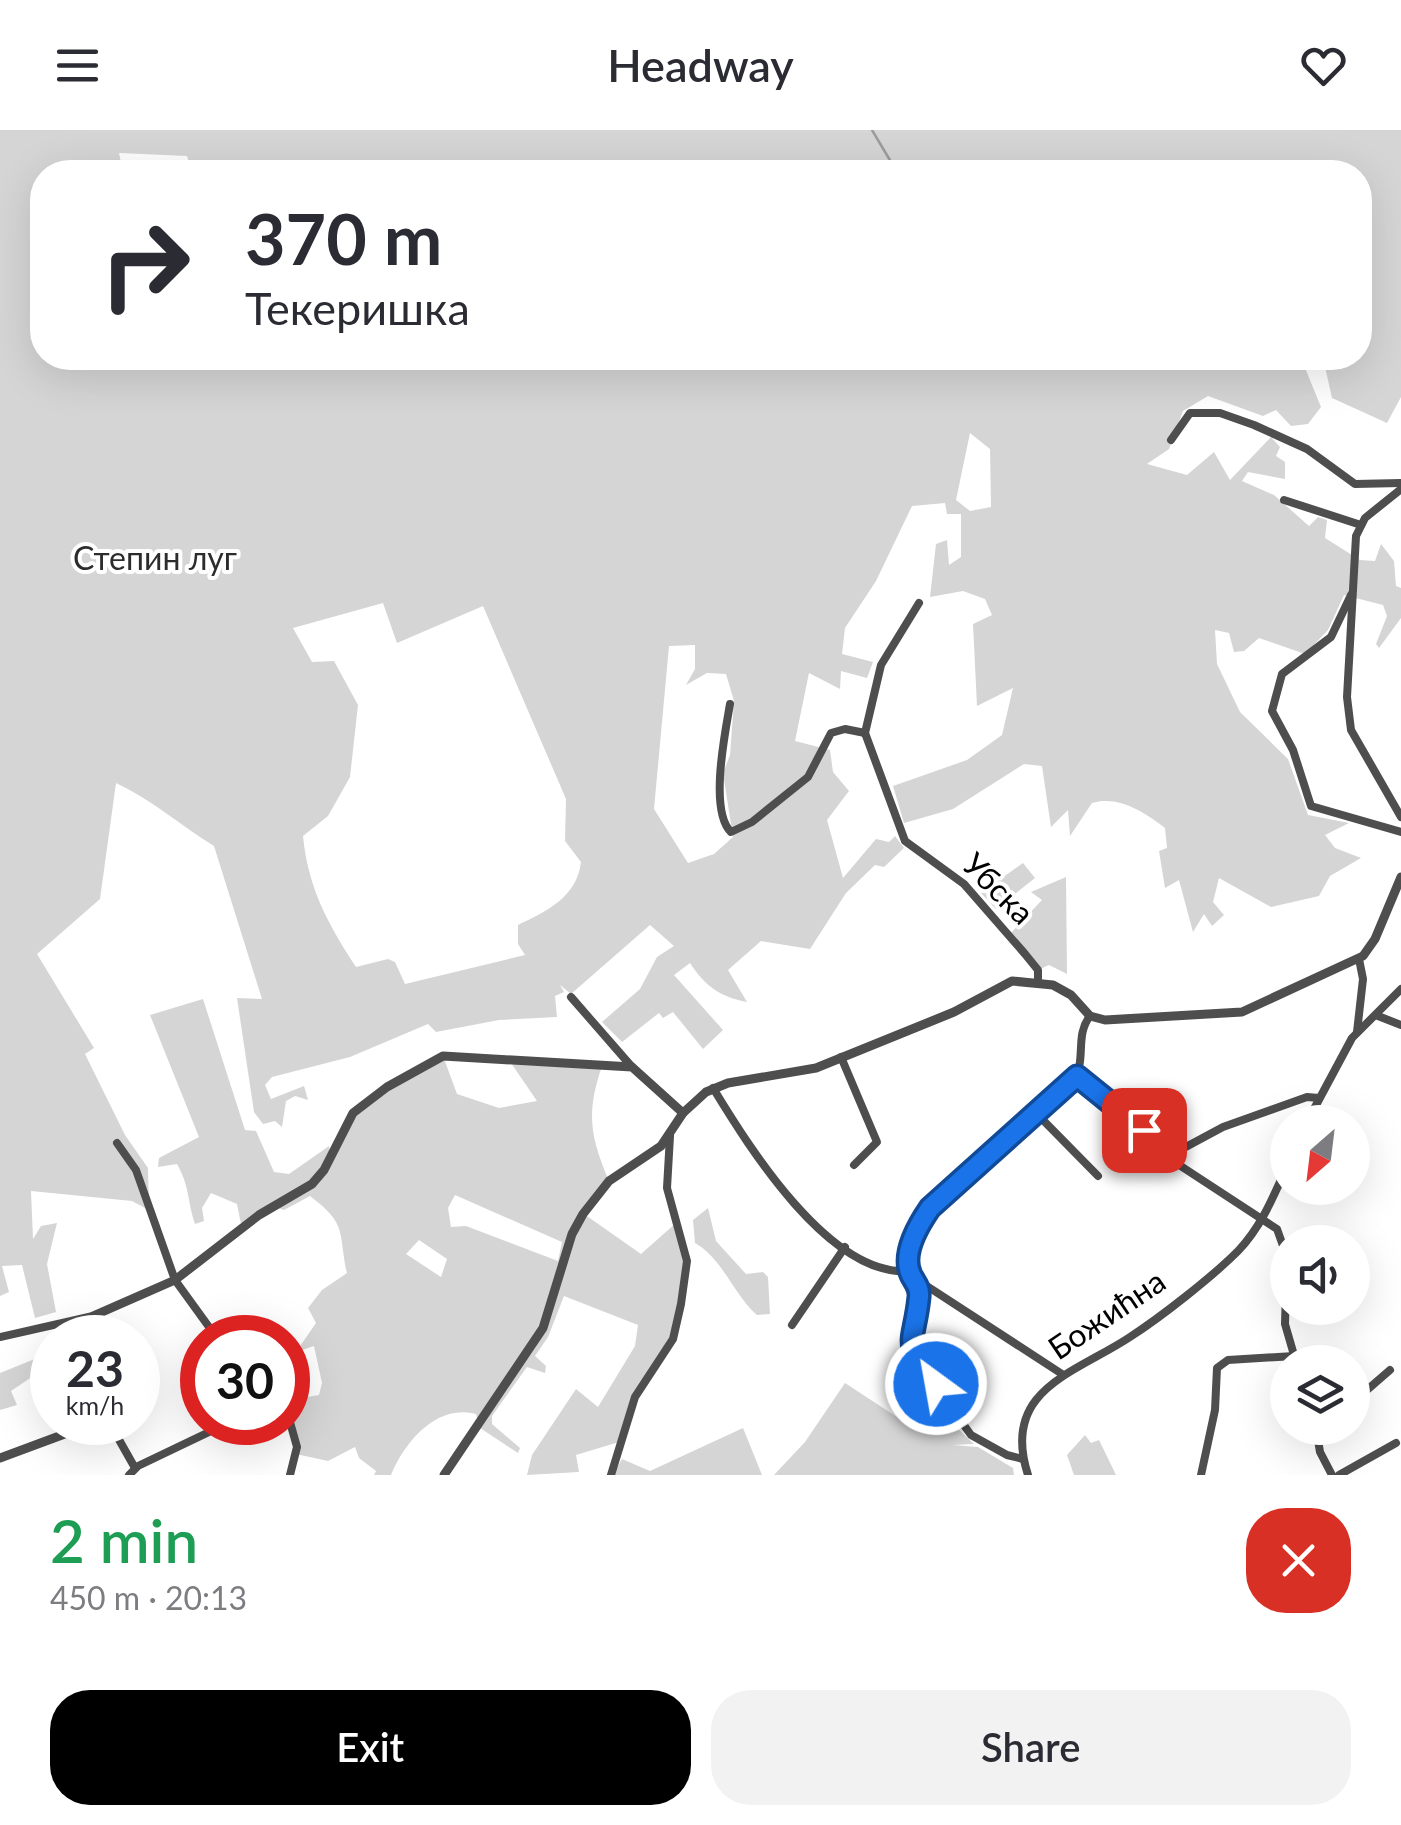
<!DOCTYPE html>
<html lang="en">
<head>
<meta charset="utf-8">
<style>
	body { margin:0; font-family:Lato,sans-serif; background:#f2f2f3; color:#2b2b33; height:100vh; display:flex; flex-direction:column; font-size:38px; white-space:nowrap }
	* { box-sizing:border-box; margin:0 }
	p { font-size:32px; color:#7c7c81 }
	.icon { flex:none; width:55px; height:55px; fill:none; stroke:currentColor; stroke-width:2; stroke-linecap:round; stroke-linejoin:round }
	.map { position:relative; height:1345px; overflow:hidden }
	.drawer { display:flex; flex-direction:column; background:#fff; flex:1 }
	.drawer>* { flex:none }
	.banner { position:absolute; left:30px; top:30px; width:1342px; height:210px; border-radius:40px; box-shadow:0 10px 40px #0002; background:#fff; color:#2b2b33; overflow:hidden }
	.needle { width:65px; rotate:208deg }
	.fabs { position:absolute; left:1270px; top:975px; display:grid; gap:20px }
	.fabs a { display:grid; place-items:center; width:100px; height:100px; border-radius:50%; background:#fff; box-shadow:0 10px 40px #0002; font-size:50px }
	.speed { position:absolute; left:30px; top:1185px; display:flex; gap:20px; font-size:50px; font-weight:700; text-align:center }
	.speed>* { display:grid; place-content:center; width:130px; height:130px; border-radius:50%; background:#fff; box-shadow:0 10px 40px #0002; line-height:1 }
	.speed small { font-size:25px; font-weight:400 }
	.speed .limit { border:15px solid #d22; background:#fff; color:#111 }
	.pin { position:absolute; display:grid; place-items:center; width:85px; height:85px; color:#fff; margin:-42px; border-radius:20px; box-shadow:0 5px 15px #0006 }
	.me { position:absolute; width:110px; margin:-55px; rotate:328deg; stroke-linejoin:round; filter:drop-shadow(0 0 8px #0008) }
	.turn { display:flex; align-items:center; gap:35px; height:210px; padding:0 50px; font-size:45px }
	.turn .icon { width:130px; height:130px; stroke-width:2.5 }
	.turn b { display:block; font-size:70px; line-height:85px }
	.round { display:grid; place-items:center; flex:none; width:105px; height:105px; border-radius:40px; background:#f2f2f3 }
	.summary { display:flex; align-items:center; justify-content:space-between; height:170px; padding:0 50px }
	h1 { font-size:60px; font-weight:600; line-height:75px; color:#1e9e55 }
	.primary-button { display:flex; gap:20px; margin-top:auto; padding:20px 50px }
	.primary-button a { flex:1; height:115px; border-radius:40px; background:#000; color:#fff; font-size:40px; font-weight:600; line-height:115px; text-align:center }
	.primary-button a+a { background:#f2f2f3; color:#2b2b33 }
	header { display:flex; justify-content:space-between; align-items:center; height:130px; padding:0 50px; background:#fff; font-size:45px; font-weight:600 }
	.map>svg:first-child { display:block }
	.green { fill:#d5d5d5; fill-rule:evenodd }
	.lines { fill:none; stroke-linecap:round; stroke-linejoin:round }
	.stream { stroke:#9c9c9c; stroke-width:2.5 }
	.minor { stroke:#4e4e4e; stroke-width:8 }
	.tertiary { stroke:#4e4e4e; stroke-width:9 }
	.route-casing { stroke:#114b97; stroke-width:25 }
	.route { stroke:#1a73e8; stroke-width:18 }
	.labels { text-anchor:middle; stroke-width:8; stroke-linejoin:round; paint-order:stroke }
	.park-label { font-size:32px; fill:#2c2c2c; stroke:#fff }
	.street-label { font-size:32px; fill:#000; stroke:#fff }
</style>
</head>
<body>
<header><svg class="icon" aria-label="menu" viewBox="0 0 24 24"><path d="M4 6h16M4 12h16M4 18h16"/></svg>Headway<svg class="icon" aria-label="heart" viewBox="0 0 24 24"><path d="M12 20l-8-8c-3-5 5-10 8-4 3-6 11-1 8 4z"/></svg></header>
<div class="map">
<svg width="1401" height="1345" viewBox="0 0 1401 1345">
	<rect width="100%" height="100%" fill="#fff"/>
	<!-- green -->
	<g class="green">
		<path d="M0,0h1401v267l-14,26 -55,-25 -9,-40h37v-186h-1168l-5,-16 -68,-3 4,19h-81v186h1259l20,49 -13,17 -17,2 -15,-16 -13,6 -55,-20 -25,15 -14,38 -22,15 40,11 27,-23 16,28 41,-43 9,10 -4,9 9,6v17l-37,-7 -6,9 32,14 35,31 9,-9 9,3 -2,18 35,22 15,1 6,-17 13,17 2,25 5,2v30l-22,30 -3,-4 11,-28 -4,-11 -39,-10 -16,35 -23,24 -46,-16 -15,13 -10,1 -5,-19 -14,-3 2,34 23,48 48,47 20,56 41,8 -24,12 10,13 26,10 -31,18 -11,20 -48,11 -52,-29 -6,24 11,13 -12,11 -8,-12 -11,18 -14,-52 -14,8 -6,-37 8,-3 -2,-20c-20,-16 -48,-33 -73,-25l-22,33 -2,-26 -17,17 -9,-61 -18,-2 -71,45 -49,14 -11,-37 74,-26 35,-25 11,-47 -36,18 -4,-82 19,-9 -7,-16 -22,-8 -33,6 6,-53 11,-4 2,25 12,-8v-43h-14l-2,-11 -33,3 -36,75 -31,47 -3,26 31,8 -6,16 -26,-7 -1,18 -31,-16 -14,68 35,9 3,22 16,19 -22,29 16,58 33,-39 13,3 6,-6 9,12 -20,19 -9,-2 -29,28 -36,56 -49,-8 -33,29 19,32c-27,-5 -42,-16 -57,-39l-16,12 49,55 -20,19 -30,-37 -10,6 -4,-5 -37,29 -20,-20 38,-33 17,-32 17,-11 -24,-21 -79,69 -11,-9 4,7 -9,4 2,21 -58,3 -63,12 -8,-8 -78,33 -78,20 -7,8 6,14 33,-13 4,14 -13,-4 -9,5 -4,26 -7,-6 -12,3 -9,-12 -17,-114 25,1 -48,-153c-34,-21 -62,-46 -98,-63l-16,116 -63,55 57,94 -9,6 40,81 23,33 1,42 -17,-9 -101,-10 2,48 8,-13 16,-3 -10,41 9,48 -21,6 -13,-53 -20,1 7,26 -9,4zM970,303l20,16 1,58 -21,4 -14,-11zM383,473l14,40 86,-37 83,193 -1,42 16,21c-4,35 -34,49 -63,63v19l7,11 -120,29 -10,-22 -7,-3 -32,8c-28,-43 -48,-79 -53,-131l25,-20 22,-39 8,-72 -24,-44 -22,1 -19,-34zM695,515v24l-9,16 21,-12 19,1 8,27 -4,54 -7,18 10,64 -19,17 -26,9 -34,-54 15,-163z"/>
		<path d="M1023,733l12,15 -39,31 -15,-16z"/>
		<path d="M1066,747l1,97 -18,-9 -11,5 -29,-35 33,-35 -11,-8z"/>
		<path d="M203,869l42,131 11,1 18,41 15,2 40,-28 1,10 23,-43 90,-57 14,38 42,14 38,-7 -28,-41 93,6c-16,47 -12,70 7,115l-25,33 57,40 35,-31 9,36 -9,80 -44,60 -13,43 -43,13 3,17 -52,3 5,-20 44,-66 22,18 37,-61 3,-21 -74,-29 -16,41 -13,19 11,10 -1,7 -18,-6 -35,49v8l28,24 -2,5 -38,-25 -4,-14c-40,-11 -72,29 -85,61h-17l2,-4 -17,-13 -4,-11 -27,14 -32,-7 -8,-54 31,-5 3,-12 -8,-37 -18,6 20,-29 -8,-15 14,-18 25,-17c-9,-42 1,-48 -37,-77l-26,14 -12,-4 -30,23 -5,-25 -26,-11 -9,15 2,13 -9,3c-8,-24 -5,-37 -18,-60l-19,3 1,-9 40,-21 -49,-122zM455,1065l107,47 -4,19 -92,-35 -15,1 -3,-19zM419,1110l28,19 -6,18 -35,-23z"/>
		<path d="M708,1078l8,33 30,33 17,-2 5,5 2,37 -13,1c-24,-21 -34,-56 -62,-72l-2,-23z"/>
		<path d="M52,1222v28l-10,-10 -31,21 6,14 -17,5v-37z"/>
		<path d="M845,1253l58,38 15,-2 2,-25 10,-11 28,46 16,15 -21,1 25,2 35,21 1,7h-240l31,-33z"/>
		<path d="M743,1298l19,47h-149l9,-16 28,12z"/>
		<path d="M1085,1305l6,8 8,-3 17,35h-42l-7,-20z"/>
	</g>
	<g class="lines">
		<!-- stream -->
		<path class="stream" d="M872,0l25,42"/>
		<!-- minor -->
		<g class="minor">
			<path d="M1171,310l19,-27h30l34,12 53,24 48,35 46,-1"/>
			<path d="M1401,359l-36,29 -9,18 -9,161 4,33 50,87"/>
			<path d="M1284,370l77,25"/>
			<path d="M1351,465l-20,42 -49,37 -10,37 21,39 18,56 90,26"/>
			<path d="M919,473l-38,62 -16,68 40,108 59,43 61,70 13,16v11"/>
			<path d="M730,574c-5,29 -21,107 1,128l21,-10 56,-45 23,-44 14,-4 20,4"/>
			<path d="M571,867l61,70"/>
			<path d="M1378,886l23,9"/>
			<path d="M1357,902l6,-53 -4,-20"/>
			<path d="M841,927l36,85 -23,23"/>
			<path d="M1077,946l79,65 17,20 104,68 10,28 -2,67 11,38"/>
			<path d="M713,958c36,59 117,190 197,183"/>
			<path d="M1037,984l61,62"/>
			<path d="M1307,992l45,-84 49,-49"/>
			<path d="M117,1013l19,27 39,110 42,58"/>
			<path d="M1169,1026l54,-29 84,-30 12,1"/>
			<path d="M913,1147l149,97"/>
			<path d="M792,1195l53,-78"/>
			<path d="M0,1207l93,-21"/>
			<path d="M1352,1273l38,-33"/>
			<path d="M288,1285l9,32 -7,28"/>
			<path d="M109,1292l26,46"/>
			<path d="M1316,1298l4,24 12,23"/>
			<path d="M1023,1329l-16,-4 -36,-20 -54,-75 -7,-30 10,-37 -11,-34 6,-25 19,-31 141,-125c11,-20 0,-43 15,-62"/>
			<path d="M129,1345l9,-9 92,-44"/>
			<path d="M611,1345l24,-78 38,-58 8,-35 6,-43 -20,-73 3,-52"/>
			<path d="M1028,1345c-28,-86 48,-102 102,-138 31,-20 82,-60 108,-86 24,-25 36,-56 50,-87"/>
			<path d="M1201,1345l14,-65 2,-42 11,-8 66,-4"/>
			<path d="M1339,1345l57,-32"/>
		</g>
		<!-- tertiary -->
		<g class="tertiary">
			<path d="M91,1208l2,-22 82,-36 84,-65 53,-31 12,-14 29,-57 34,-26 56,-31 189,11 51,46"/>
			<path d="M0,1328l97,-36"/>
			<path d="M444,1345l99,-147 29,-94 11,-20 26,-33 52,-35 22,-33 23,-21 22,-9 88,-15 138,-56 58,-31 41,4 18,10 19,21 15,4 137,-8 121,-56 12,-17 26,-62"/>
		</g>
	</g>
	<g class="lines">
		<!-- route casing -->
		<g class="route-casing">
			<path id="route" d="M936,1254c-36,-44 -22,-38 -17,-87 1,-10 -4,-14 -8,-22 -10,-21 8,-51 19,-67l147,-132 67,54"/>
		</g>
		<!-- route -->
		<use href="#route" class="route"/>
	</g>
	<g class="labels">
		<!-- park labels -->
		<g class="park-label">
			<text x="155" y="440">Степин луг</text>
		</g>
		<!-- street labels -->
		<g class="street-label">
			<text transform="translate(998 759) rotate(45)" y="11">Убска</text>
			<text transform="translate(1107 1185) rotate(-34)" y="11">Божићна</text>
		</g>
	</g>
</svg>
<div class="fabs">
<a><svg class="needle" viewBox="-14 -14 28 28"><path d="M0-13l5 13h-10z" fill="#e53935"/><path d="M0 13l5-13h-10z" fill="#7c7c81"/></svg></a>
<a><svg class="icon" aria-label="sound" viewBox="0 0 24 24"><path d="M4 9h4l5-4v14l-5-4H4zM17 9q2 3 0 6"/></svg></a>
<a><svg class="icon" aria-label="layers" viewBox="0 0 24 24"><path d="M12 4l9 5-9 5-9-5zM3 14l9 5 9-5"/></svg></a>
</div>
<div class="speed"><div>23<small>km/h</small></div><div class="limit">30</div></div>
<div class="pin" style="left:1144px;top:1000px;background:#d93025"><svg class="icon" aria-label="arrive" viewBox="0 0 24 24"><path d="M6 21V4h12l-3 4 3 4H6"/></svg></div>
<svg class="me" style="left:936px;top:1254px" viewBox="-20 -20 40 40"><circle r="17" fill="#1a73e8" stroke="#fff" stroke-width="3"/><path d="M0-11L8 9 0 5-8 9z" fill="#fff"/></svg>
<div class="banner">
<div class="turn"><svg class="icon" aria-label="right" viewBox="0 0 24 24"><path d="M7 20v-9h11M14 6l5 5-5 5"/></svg><div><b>370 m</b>Текеришка</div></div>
</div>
</div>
<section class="drawer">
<div class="summary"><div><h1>2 min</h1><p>450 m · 20:13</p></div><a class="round" style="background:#d93025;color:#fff"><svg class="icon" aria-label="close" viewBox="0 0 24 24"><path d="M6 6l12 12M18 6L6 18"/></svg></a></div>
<div class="primary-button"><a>Exit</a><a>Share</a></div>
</section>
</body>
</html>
